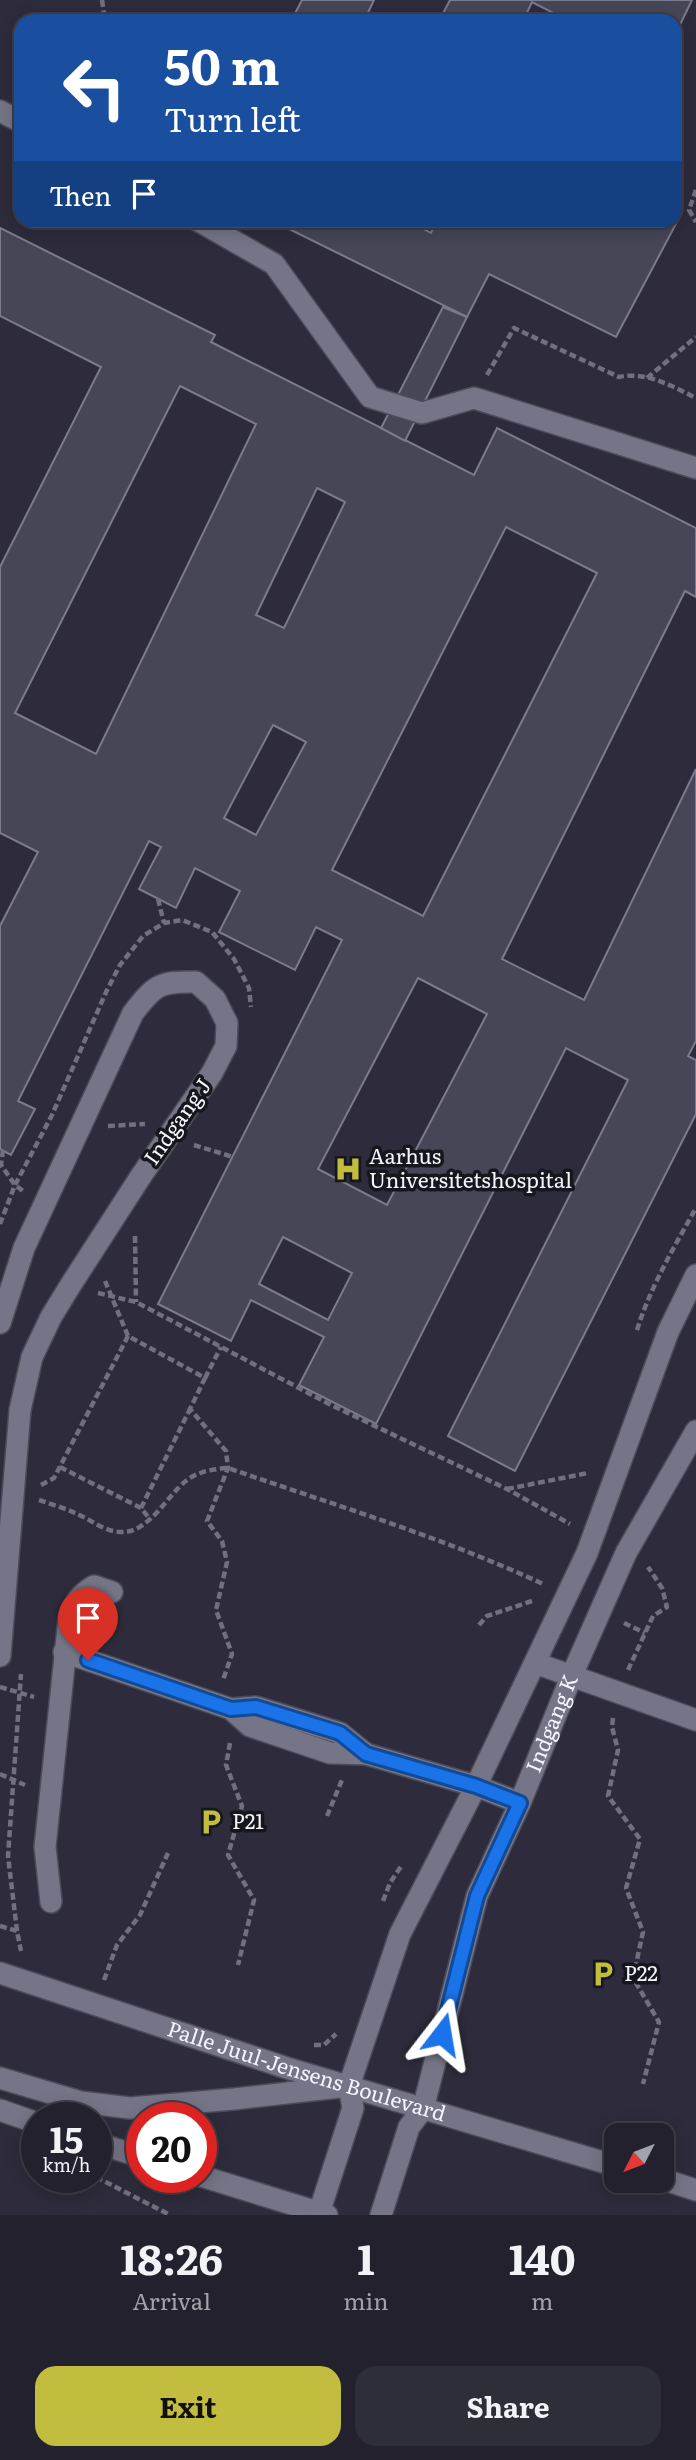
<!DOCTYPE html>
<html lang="en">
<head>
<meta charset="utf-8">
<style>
	body { margin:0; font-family:Literata,serif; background:#2e2e39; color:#f1f3f6; height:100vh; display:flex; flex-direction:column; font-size:26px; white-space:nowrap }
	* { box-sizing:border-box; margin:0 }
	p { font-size:23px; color:#a2a3aa }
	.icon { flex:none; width:38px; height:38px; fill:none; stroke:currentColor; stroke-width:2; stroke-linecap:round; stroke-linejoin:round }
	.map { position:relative; height:2215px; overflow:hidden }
	.sheet { display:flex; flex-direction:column; background:#22212d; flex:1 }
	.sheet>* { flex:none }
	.banner { position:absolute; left:14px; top:14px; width:668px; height:214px; border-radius:21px; box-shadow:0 4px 18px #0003,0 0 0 2px #3f3e49; background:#1a4fa0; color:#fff; overflow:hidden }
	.needle { width:46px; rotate:228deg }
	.fabs { position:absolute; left:604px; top:2123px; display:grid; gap:14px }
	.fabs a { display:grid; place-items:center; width:70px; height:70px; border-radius:14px; background:#22212d; box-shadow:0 4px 18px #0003,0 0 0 2px #3f3e49; font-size:35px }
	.speed { position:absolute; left:21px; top:2102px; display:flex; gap:14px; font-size:35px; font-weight:700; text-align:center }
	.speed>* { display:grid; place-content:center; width:91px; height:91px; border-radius:50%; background:#22212d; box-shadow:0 4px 18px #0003,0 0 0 2px #3f3e49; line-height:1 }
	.speed small { font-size:18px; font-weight:400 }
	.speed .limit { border:10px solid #d22; background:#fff; color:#111 }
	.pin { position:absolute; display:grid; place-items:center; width:60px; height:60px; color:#fff; margin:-72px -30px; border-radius:50% 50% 50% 0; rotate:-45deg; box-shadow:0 0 7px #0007 }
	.pin .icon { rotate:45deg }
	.me { position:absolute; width:77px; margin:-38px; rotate:14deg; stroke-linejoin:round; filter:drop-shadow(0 0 5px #0008) }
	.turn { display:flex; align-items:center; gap:24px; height:147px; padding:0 35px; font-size:32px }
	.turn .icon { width:91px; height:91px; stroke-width:2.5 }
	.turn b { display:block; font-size:49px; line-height:60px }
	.then { display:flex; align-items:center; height:66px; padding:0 35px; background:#0003; gap:14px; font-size:26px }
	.eta { display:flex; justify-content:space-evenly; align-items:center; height:119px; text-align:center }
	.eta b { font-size:42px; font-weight:700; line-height:49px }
	.action { display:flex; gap:14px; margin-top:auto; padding:14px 35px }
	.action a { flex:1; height:80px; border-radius:21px; background:#c2bd3f; color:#111; font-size:28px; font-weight:700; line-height:80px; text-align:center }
	.action a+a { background:#2e2e39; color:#f1f3f6 }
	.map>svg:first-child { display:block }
	.building { fill:#474656; stroke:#7c7b8d; stroke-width:2; fill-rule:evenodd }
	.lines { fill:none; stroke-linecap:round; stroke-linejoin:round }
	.minor-casing { stroke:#4b4b58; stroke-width:24 }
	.path { stroke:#72707e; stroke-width:4.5; stroke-dasharray:7 3.5; stroke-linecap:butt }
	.minor { stroke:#767587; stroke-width:21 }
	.route-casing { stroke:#114b97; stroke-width:18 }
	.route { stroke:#1a73e8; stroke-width:12 }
	.labels { text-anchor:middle; stroke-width:7; stroke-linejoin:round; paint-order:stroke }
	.street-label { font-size:21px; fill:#f4f4fe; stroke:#16161d }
	.poi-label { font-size:21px; fill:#f4f4fe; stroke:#16161d; text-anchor:start }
</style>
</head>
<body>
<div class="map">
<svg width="696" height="2215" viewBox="0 0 696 2215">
	<rect width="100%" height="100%" fill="#2e2c3c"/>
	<!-- building -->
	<g class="building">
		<path d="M302,0h72l-10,21h-73z"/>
		<path d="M450,0h242l-16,33v-12h-107l-37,-19 -9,19h-84z"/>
		<path d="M676,219l2,1 -62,117 -127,-63 -22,43 -192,-95 131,-2 25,13 6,-13z"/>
		<path d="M0,228l215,107 -4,7 263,133 23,-47 199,100v69l-11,-6 -183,368 82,41 112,-231v272l-8,15 8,4v54l-181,357 -67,-35 180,-356 -62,-32 -190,376 -77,-39 25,-48 -73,-37 -20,41 -73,-37 184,-364 -26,-13 -21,43 -76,-38 21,-41 -45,-23 -19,40 -37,-19 22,-42 -12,-6 -131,260 17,8 -24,46 -11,-6v-223l38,-74 -38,-19v-266l101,-200 -101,-51zM180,386l76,38 -160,330 -81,-41zM317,488l28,14 -61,126 -28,-13zM506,527l91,46 -174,343 -91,-46zM273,725l33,17 -50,93 -32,-17zM418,978l69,36 -100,191 -69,-36zM283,1237l69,36 -24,47 -69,-36z"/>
		<path d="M443,307l24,10 -62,124 -24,-13z"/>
	</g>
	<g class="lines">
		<!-- minor casing -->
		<g class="minor-casing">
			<g id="minor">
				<path d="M0,111l21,11"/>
				<path d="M197,220l77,44 96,133 52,16 52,-15 222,70"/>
				<path d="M0,1323l24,-75 109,-235c22,-28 26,-32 63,-31l19,17 12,24 -1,23 -14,27 -71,103 -71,110 -19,31 -19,40 -12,53 -20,246"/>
				<path d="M64,1652l167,57 25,-2 84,26 26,21"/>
				<path d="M535,1663l161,57"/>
				<path d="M231,1709l19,17 80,27 36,1 110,32 44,17"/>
				<path d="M51,1902l-6,-55 24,-229c6,-16 10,-23 25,-32l18,6"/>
				<path id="s1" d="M0,1973l287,95 329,98"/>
				<path d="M0,2078l81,24 49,6 104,-9 106,-12"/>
				<path d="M0,2110l37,13"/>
				<path d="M96,2143l46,14"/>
				<path d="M201,2176l126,39"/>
				<path d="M662,2179l34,11"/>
				<path d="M319,2213l34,-105 -4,-22 51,-152 76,-148 111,-233 81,-221 28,-57"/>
				<path id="s2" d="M381,2215l28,-88 14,-18 54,-213 43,-93 52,-128 54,-122 70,-122"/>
			</g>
		</g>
		<!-- path -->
		<g class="path">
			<path d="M102,0l3,21"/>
			<path d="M696,190l-7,20 7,12"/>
			<path d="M487,375l27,-47 105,49c27,-6 53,9 77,21"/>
			<path d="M647,378l49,-41"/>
			<path d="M158,899l6,24"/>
			<path d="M108,1126l37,-2"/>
			<path d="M194,1145l39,12"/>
			<path d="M3,1150l-2,15 14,20 8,6"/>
			<path d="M0,1224l15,-39 37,-70 55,-125 13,-25 23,-29 21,-13 18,-3 30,12 22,27 15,29 2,19"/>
			<path d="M135,1236l1,66"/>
			<path d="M105,1281l23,55 77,42 -15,31 36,42 2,17 -21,53 15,20 5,21 -11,48 16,44 -9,26"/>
			<path d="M98,1293l38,9 195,103 176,84 63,35"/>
			<path d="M637,1330c13,-42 37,-83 59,-122"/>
			<path d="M205,1378l16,-31"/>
			<path d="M60,1467l81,41 8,10"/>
			<path d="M41,1485l13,-7 74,-142"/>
			<path d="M507,1489l81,-16"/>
			<path d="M39,1500c12,4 25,8 36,13 15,6 28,18 45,19 29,2 47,-37 67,-52 12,-9 27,-11 41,-12 106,37 214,69 315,116"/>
			<path d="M141,1508l49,-99"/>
			<path d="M624,1623l21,10"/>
			<path d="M479,1625l8,-9 48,-16"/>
			<path d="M628,1670l25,-54 14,-9 -5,-19 -14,-21"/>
			<path d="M0,1687l34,10"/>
			<path d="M613,1718l-1,9 6,23 -10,46 32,43 -14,49 17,44 -10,46 26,44 -16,62"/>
			<path d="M230,1743l-4,22 16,41 -14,49 26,45 -16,65"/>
			<path d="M0,1774l25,11"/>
			<path d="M327,1816l15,-36"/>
			<path d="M383,1901l7,-18 12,-18"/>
			<path d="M0,1926l17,5 4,20"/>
			<path d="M17,1931l-9,-75 13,-182"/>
			<path d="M104,1980l13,-35 23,-30 28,-62"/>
			<path d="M314,2045h10l12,-11"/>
			<path d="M96,2177l74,38"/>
		</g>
		<!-- minor -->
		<use href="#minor" class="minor"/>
	</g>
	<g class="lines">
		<!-- route casing -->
		<g class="route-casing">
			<path id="route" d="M88,1660l143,49 25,-2 84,26 26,21 110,32 44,17 -43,93 -35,138"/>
		</g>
		<!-- route -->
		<use href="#route" class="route"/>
	</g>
	<!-- icons -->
	<defs>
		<g id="hospital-bare" transform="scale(2.1)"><path d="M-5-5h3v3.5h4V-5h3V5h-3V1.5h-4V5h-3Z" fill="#c2bd3f" stroke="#16161d" stroke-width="2.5" paint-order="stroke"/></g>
		<g id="parking-bare" transform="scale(2.1)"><path d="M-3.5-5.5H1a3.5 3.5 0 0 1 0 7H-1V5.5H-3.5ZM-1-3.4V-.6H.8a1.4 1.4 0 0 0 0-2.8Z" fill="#c2bd3f" stroke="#16161d" stroke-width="2.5" paint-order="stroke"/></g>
	</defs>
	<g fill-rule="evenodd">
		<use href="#hospital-bare" x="348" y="1169"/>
		<use href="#parking-bare" x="211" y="1822"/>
		<use href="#parking-bare" x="603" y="1974"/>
	</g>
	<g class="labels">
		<!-- street labels -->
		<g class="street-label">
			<text transform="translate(178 1122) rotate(-55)" y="7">Indgang J</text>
			<text dy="7" stroke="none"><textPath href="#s2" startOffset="523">Indgang K</textPath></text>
			<text dy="7" stroke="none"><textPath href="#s1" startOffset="322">Palle Juul-Jensens Boulevard</textPath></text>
		</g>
		<!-- poi labels -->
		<g class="poi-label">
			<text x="369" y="1164">Aarhus<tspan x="369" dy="24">Universitetshospital</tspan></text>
			<text x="232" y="1829">P21</text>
			<text x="624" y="1981">P22</text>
		</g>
	</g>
</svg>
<div class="fabs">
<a><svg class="needle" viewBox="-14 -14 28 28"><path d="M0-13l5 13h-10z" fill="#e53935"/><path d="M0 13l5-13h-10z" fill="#a2a3aa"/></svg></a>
</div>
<div class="speed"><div>15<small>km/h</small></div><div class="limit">20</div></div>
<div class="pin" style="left:88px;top:1660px;background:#d93025"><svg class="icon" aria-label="arrive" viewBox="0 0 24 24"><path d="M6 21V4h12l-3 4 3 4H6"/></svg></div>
<svg class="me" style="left:442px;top:2034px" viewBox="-20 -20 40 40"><path d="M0-17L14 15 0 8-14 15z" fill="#1a73e8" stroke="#fff" stroke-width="4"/></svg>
<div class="banner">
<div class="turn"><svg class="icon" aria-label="left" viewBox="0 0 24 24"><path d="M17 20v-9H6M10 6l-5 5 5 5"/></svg><div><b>50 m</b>Turn left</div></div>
<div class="then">Then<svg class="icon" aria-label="arrive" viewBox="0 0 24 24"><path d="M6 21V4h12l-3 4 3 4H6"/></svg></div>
</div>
</div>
<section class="sheet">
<div class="eta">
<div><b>18:26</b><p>Arrival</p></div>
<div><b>1</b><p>min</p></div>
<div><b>140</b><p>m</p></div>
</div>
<div class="action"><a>Exit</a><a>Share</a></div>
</section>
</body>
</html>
